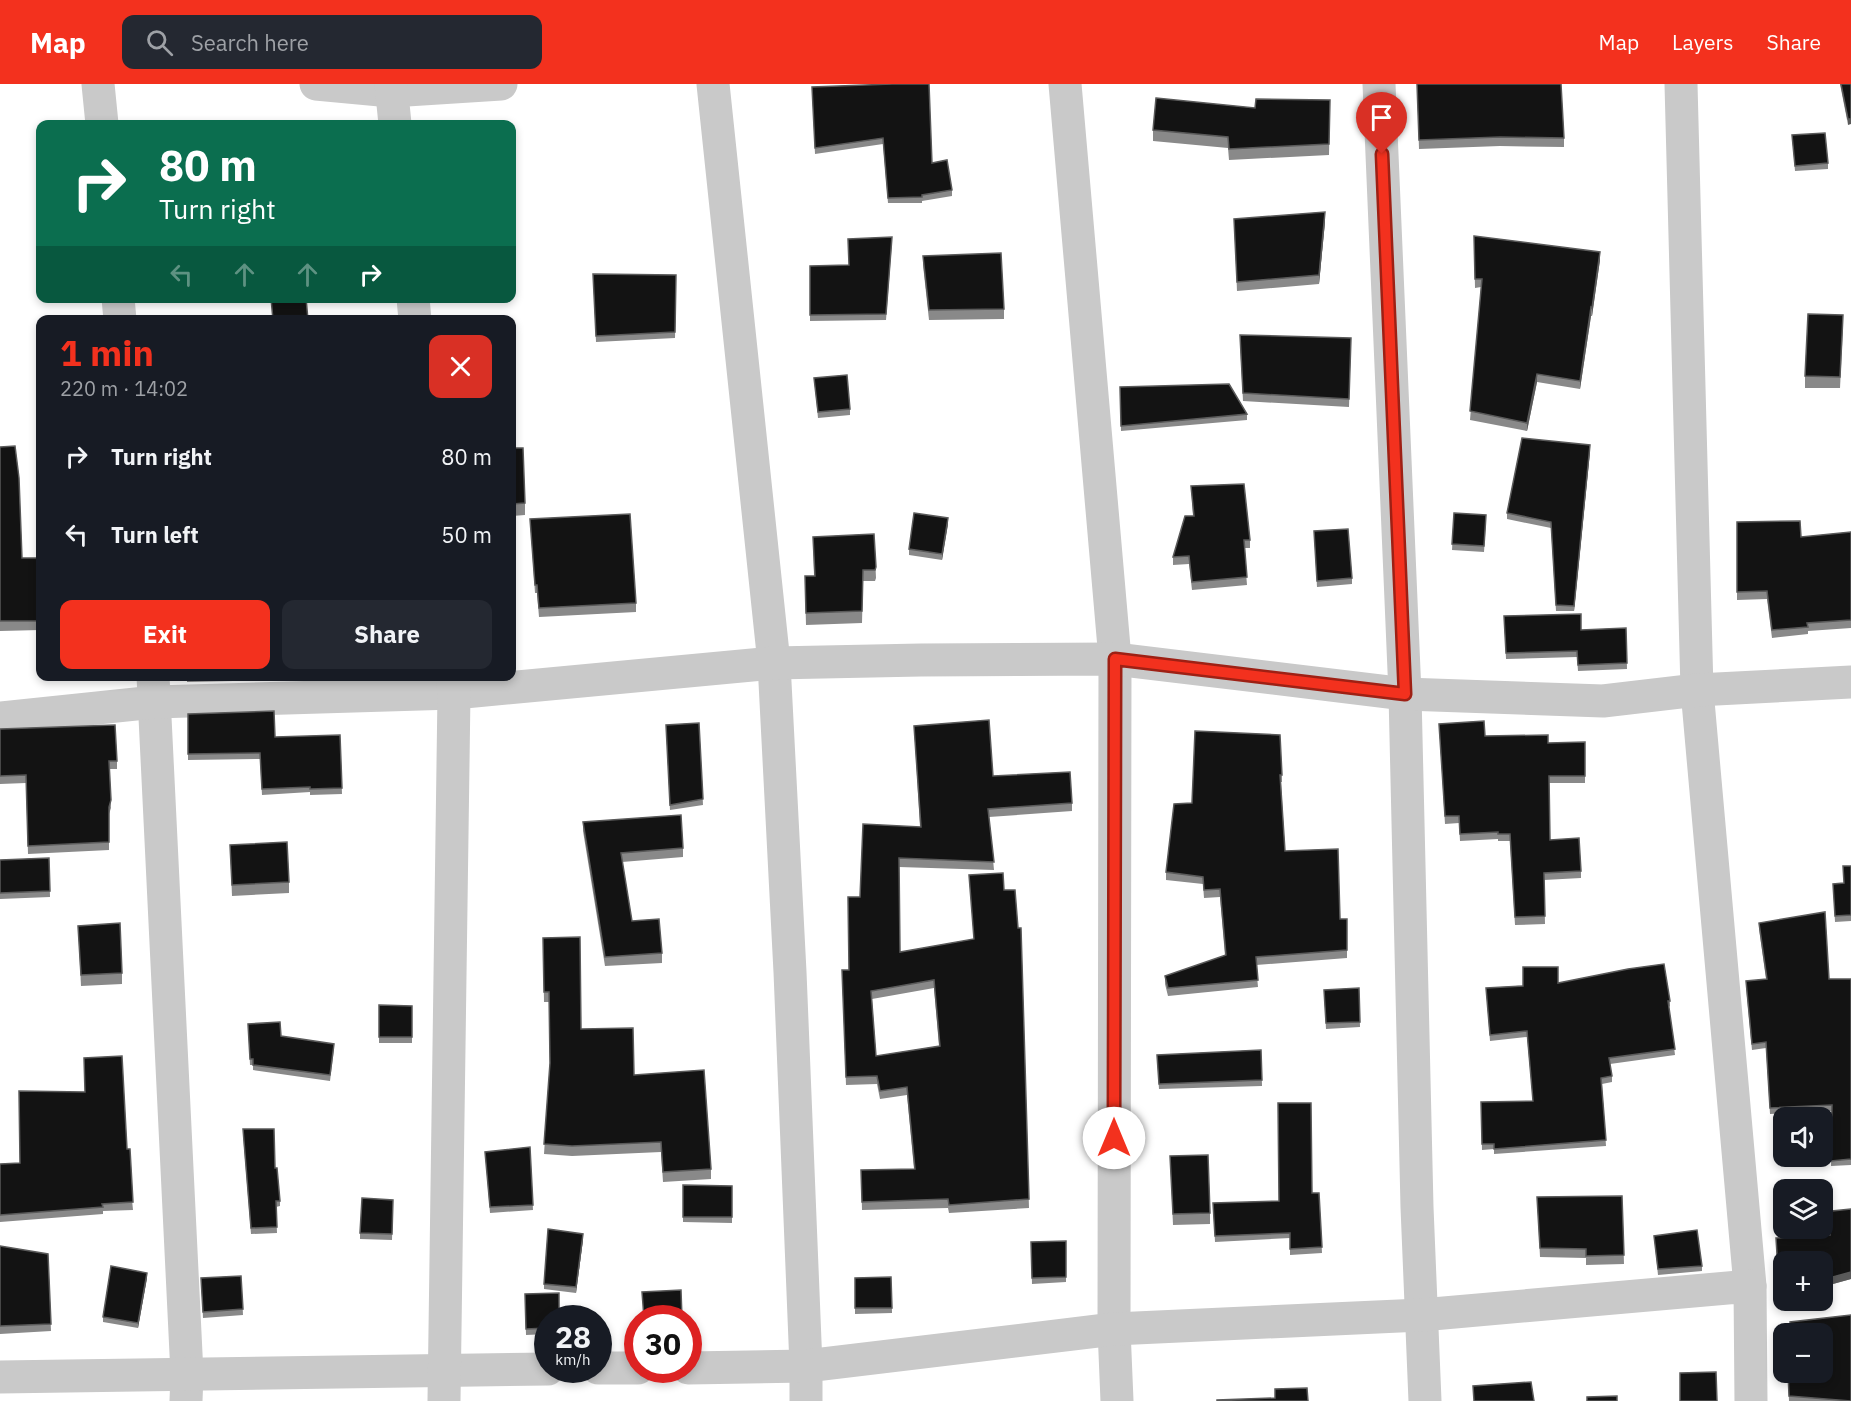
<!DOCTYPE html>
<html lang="en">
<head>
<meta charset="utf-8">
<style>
	body { margin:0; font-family:"IBM Plex Sans",sans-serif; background:#242831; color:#f1f3f6; height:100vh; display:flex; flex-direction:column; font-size:22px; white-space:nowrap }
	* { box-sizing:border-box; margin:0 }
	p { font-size:20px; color:#9ea1a6 }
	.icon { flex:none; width:33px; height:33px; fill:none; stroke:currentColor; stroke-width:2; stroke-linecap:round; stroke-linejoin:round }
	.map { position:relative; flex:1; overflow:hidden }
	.sheet { position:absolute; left:36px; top:231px; width:480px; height:366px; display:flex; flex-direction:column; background:#171b24; border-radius:12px; box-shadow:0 3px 9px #0003 }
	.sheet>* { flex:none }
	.top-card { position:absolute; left:36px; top:36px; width:480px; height:183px; border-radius:12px; box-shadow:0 3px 9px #0003; background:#0b6e4f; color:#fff; overflow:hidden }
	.fabs { position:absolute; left:1773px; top:1023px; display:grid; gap:12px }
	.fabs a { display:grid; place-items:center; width:60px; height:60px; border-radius:12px; background:#171b24; box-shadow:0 3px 9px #0003; font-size:30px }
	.speed { position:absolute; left:534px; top:1221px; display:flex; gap:12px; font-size:30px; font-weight:700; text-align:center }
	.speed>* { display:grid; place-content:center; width:78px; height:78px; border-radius:50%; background:#171b24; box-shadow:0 3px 9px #0003; line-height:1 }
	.speed small { font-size:15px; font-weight:400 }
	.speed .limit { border:9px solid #d22; background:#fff; color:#111 }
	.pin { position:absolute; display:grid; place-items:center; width:51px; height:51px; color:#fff; margin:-62px -26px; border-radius:50% 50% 50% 0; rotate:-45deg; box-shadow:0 0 6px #0007 }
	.pin .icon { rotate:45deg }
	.me { position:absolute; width:66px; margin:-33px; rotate:0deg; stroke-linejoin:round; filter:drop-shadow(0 0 4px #0008) }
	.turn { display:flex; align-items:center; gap:21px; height:126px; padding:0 24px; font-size:27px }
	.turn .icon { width:78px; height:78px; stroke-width:2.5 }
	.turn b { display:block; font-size:42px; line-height:51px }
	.lanes { display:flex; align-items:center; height:57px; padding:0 24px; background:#0003; justify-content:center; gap:30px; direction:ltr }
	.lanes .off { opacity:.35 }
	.round { display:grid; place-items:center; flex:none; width:63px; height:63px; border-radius:12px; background:#242831 }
	.head { display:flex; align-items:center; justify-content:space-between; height:102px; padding:0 24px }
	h1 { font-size:36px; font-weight:700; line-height:45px; color:#f3311e }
	.action { display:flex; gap:12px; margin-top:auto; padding:12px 24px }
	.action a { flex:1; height:69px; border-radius:12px; background:#f3311e; color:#fff; font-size:24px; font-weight:700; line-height:69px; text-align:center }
	.action a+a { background:#242831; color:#f1f3f6 }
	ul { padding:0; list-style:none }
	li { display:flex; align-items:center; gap:18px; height:78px; padding:0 24px }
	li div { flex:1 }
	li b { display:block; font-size:22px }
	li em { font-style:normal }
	header { display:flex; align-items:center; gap:36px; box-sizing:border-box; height:84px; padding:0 30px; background:#f3311e; color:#fff }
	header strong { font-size:28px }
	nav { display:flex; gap:33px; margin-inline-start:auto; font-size:21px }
	.search { width:420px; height:54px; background:#242831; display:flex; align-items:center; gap:15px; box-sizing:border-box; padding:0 21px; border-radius:12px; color:#9ea1a6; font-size:22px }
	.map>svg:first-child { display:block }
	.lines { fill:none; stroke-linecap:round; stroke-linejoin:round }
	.street { stroke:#c9c9c9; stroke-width:33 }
	.wall { fill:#898989; fill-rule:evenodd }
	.shaded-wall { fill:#5a5a5a }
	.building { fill:#131313; stroke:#5a5a5a; stroke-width:1.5; fill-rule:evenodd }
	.route-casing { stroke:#9e2014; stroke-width:15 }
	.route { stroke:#f3311e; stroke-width:10 }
</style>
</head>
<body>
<header>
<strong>Map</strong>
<div class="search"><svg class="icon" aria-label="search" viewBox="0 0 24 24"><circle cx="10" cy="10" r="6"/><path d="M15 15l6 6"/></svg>Search here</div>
<nav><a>Map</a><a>Layers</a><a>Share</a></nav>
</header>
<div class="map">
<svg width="1851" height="1317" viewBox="0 0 1851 1317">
	<rect width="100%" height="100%" fill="#fff"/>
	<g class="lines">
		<!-- street -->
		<g class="street">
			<path d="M98,0l4,40"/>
			<path d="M316,0l75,7 110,-7"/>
			<path d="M391,0l4,40"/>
			<path d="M713,0l61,579 16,309 16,394v35"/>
			<path d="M1065,0l50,575 -1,670 3,72"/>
			<path d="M1379,0l26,610 12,513 8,194"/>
			<path d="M1681,0l16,606 53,596"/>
			<path d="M118,214l2,22"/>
			<path d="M413,214l2,22"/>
			<path d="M153,592l34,698 -1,27"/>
			<path d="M0,634l155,-16 299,-9 320,-30 147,-3 194,-1 290,35 198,7 94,-11 154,-8"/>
			<path d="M598,1284h40"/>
			<path d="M688,1284l118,-2 308,-37 307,-14 329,-29 1,115"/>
			<path d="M0,1293l548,-8"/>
			<path d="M444,1317l10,-708 -2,-17"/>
		</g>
	</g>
	<!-- wall -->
	<g class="wall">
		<path d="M1417,0l147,54v9l-64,-1 -81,3z"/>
		<path d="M1840,0h11l-3,41z"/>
		<path d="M812,3l120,76 20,27v6l-30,5v2h-34l-5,-59 -68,10z"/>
		<path d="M1330,16l-1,55 -100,5 -1,-12 -75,-7v-11l102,-22z"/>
		<path d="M1792,51l36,28v6l-33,2z"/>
		<path d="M1234,135l91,3 -6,62 -82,7z"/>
		<path d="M1474,152l126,24 -8,56h-1l-11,73 -43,-7 -10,49 -57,-11 11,-133 -6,1z"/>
		<path d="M892,159l-6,77 -76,1v-55l39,-1z"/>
		<path d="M923,172l81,53v10l-75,1 -6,-55z"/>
		<path d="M593,190l83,1 -1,63 -79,4z"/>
		<path d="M1843,243l-3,61h-35v-12z"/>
		<path d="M1351,254l-2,69 -106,-6 -3,-58z"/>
		<path d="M814,294l36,31v6l-32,3z"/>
		<path d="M1120,303l127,27v6l-126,11z"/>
		<path d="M0,363l22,111h18v72l-40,1z"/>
		<path d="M512,364l13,55v12l-13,1z"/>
		<path d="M1590,367l-16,160h-18l-5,-83 -44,-9v-6z"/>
		<path d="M1191,402l59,54v8h-6l3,37 -55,5 -3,-26 -16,1v-8l20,-41z"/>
		<path d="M1454,429l32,8 -2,31 -32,-2z"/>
		<path d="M530,435l106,84v9l-97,5 -2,-24h-2z"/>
		<path d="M1737,438l64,15 50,-5v96l-43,3v3l-36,4 -5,-39 -30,1z"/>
		<path d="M948,440l-6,36 -33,-5v-6z"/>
		<path d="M1314,447l38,47v6l-35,3z"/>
		<path d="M874,450l2,44 -1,3h-12l-1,42 -56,2 -1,-37 9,-12 -1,-39z"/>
		<path d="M1504,532l77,14 45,-2 1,41 -49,2 -1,-14 -71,2z"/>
		<path d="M187,592h85v4l-85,2z"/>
		<path d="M188,630l87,23 65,-2 2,59 -32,1v-3l-48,3 -2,-36 -72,1z"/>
		<path d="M699,639l4,82 -33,5 -4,-85z"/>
		<path d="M1439,640l46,12 63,7 37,-1v41h-36l1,57 31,31v7l-37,2 1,44 -30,1 -5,-84h-12v-2l-38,2 -1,-18 -14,1z"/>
		<path d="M914,642l79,50 79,27v8l-83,6 5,53 -95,-3 1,85 74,-13 -5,-64 35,15 14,38h3l8,280 -80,5 -1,-5 -86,2 -1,-40 53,-1 -7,-74 -27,4 -3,-15 -31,1 -4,-115h7l11,-73 60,-70zM934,904l5,58 -63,10 -4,-57z"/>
		<path d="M0,645l117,32v8h-8l2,39 -2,6v36l-81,4 -2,-71 -26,1z"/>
		<path d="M1282,691v7h-1l4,69 55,68h7v39l-91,7 2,22 -90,9 -3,-12v-8l60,-20 -5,-59 -16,1 -1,-14 -37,-4v-8l26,-69z"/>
		<path d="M583,738l100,26v9l-61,5 10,59 30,32v10l-57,3 -22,-135z"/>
		<path d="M230,761l59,37v11l-57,3z"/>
		<path d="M49,774l1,39 -50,2v-39z"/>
		<path d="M1851,782v55l-16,1 -2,-38 11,-1z"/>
		<path d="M1759,839l70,56h22v186l-20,1 1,-55 -62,3 -4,-66 -14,2 -6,-63v-6l20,-2 -7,-50z"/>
		<path d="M78,842l44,47v11l-41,2z"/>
		<path d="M543,854l38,91 53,46 77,94v10l-48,3 -2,-30 -89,4 -28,-2 6,-91 -1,-61h-5z"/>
		<path d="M1558,899l112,18v5l-1,1 6,48 -65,9 2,12v6l-10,2 4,62 -112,8v-5l-12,1 -1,-48 52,-1 -6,-64 -37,4 -4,-53z"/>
		<path d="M1359,904l1,39 -34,2 -2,-39z"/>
		<path d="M379,921l33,1v37h-33z"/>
		<path d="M248,940l33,12 53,13 -4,32 -77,-11v-5h-3z"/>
		<path d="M1261,966l1,36 -103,3 -2,-34z"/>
		<path d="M243,1051l37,66v5l-4,1 1,26 -26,1z"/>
		<path d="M530,1063l3,63 -43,3 -5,-61z"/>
		<path d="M127,1065l6,61 -30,1v3l-103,8v-58l20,-1z"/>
		<path d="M1170,1072l40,57v11l-37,1z"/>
		<path d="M683,1101l49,1v37l-49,-1z"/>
		<path d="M1312,1109h7l3,60 -32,2v-17l-75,4 -2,-39 66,-2z"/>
		<path d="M1622,1112l2,68 -38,1v-7l-46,-1 -3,-60z"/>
		<path d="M393,1116l-1,40 -32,-1v-6z"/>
		<path d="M1851,1125v70l-29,8v-25h-38v17h-6l-2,-41 54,-3 2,-24z"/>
		<path d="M1654,1152l48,30v5l-44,4z"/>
		<path d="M583,1156l-7,53 -32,-4v-5z"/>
		<path d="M1066,1157v41l-34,2 -1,-42z"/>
		<path d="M0,1162l48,8 3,77 -51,3z"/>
		<path d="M241,1192l2,39 -40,3 -2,-40z"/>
		<path d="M891,1193l1,36 -37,1v-36z"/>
		<path d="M147,1194l-9,50 -35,-6v-5z"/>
		<path d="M525,1210l23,24v16l-22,1z"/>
		<path d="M1788,1288l63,29h-62z"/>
	</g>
	<!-- shaded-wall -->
	<g class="shaded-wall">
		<path d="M1848,35h3v5l-3,1z"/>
		<path d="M1325,128v10l-6,62v-9z"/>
		<path d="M1600,168v8l-8,56v-8z"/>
		<path d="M1591,223v9l-11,73v-8z"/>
		<path d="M1537,290v8l-10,49v-8z"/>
		<path d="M1590,361v6l-16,160v-5z"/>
		<path d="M948,434v6l-6,36v-6z"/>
		<path d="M583,1150v6l-7,53v-6z"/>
		<path d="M1851,1188v7l-29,8v-7z"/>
		<path d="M147,1189v5l-9,50v-5z"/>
	</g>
	<!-- building -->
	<g class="building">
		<path d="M892,0h37l3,79 15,-3 5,30 -30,5v2l-34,1 -5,-60 -68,10 -3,-61z"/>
		<path d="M1417,0h144l3,54 -64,-1 -81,3z"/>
		<path d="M1841,0h10v35h-3z"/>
		<path d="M1156,14l99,10 1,-9 74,1 -1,44 -100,5 -1,-12 -75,-7z"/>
		<path d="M1825,49l3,30 -33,3 -3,-31z"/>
		<path d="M1325,128l-6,63 -82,7 -3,-63z"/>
		<path d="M1474,152l126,16 -8,56 -1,-1 -11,74 -43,-7 -10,49 -57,-12 12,-132h-7z"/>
		<path d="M892,153l-6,77 -76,1v-49l39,-1 -1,-26z"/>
		<path d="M1001,169l3,56 -75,1 -6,-54z"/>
		<path d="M593,190l83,1 -1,57 -79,4z"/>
		<path d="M271,214h35l2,22h-35z"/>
		<path d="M1808,230l35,1 -3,62 -35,-1z"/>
		<path d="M1240,251l111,3 -2,61 -106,-6z"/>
		<path d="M847,291l3,34 -32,3 -4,-34z"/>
		<path d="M1229,300l18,30 -126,12 -1,-39z"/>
		<path d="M1522,354l68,7 -16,161 -18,-1 -5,-83 -44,-9z"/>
		<path d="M15,362l4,32 3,80h18v63h-40v-174z"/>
		<path d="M512,364h11l2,55 -13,1z"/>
		<path d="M1244,400l6,56h-6l3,37 -55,5 -3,-26 -16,1 12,-41h9l-3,-30z"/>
		<path d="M914,429l34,5 -6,36 -33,-5z"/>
		<path d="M1454,429l32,2 -2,31 -32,-2z"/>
		<path d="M630,430l6,89 -97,5 -2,-23h-2l-5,-66z"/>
		<path d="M1800,437l1,16 50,-5v88l-44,3 1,4 -36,3 -5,-39 -30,1v-70z"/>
		<path d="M1348,445l4,49 -35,3 -3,-50z"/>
		<path d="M874,450l2,33 -1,3h-12l-1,41 -56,2 -1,-37h10l-2,-39z"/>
		<path d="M1581,530v16l45,-2 1,35 -49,2 -1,-14 -71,2 -2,-37z"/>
		<path d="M274,627l1,26 65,-2 2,53 -32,1v-2l-48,2 -2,-36 -72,1v-40z"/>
		<path d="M989,636l4,56 77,-4 2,31 -84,6 6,53 -95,-4 1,94 74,-13 -5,-64 34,-2 1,17h11l3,38h3l8,271 -80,6 -1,-6 -86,3 -1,-32 54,-1 -8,-82 -27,4 -3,-15 -31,1 -4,-107h7l-1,-73h12l3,-73 58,3 -7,-101zM934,896l6,66 -64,10 -5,-65z"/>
		<path d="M1484,637l1,15 63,-1v8l37,-1v34h-36l1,64 29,-2 2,33 -37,2 1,43 -30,1 -5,-83h-12v-2l-38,2 -1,-18h-14l-6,-92z"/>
		<path d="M699,639l4,76 -33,6 -4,-80z"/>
		<path d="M115,641l2,36h-8l2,39 -2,7v35l-81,4 -2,-71 -26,1v-47z"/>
		<path d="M1195,647l85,4 2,40h-2l5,76 53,-2 2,70h7v31l-91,7 2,23 -90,8 -3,-12 61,-21 -6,-66 -16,1 -1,-13 -37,-5 8,-68 18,-1z"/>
		<path d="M681,731l2,33 -62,5 11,68 27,-2 3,34 -57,4 -22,-135z"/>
		<path d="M287,758l2,40 -57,3 -2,-40z"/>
		<path d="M49,774l1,33 -50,2v-33z"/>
		<path d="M1843,782h8v49l-16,1 -2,-32 11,-1z"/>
		<path d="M1825,828l4,67h22v180l-20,2 1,-56 -62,3 -4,-66 -14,2 -6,-63 21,-2 -8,-56z"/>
		<path d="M120,839l2,50 -41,2 -3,-49z"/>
		<path d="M580,853l1,92 52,-1 1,47 70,-5 7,99 -48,3 -2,-30 -89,4 -28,-2 6,-81 -1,-71h-5l-1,-54z"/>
		<path d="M1664,880l6,37h-2l7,48 -66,9 3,18 -11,2 5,62 -112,9v-5h-12l-1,-42 52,-1 -6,-70 -37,4 -4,-47 37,-2v-19h35v16l70,-14z"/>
		<path d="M1359,904l1,34 -34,1 -2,-33z"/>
		<path d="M379,921l33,1v31h-33z"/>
		<path d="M280,938l1,14 53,8 -4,31 -77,-10v-6h-3l-2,-35z"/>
		<path d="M1261,966l1,30 -103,4 -2,-29z"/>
		<path d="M122,972l5,93h3l3,53 -31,2 1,3 -103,8v-51l20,-1 -1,-72 66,1 -1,-34z"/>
		<path d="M1278,1019h33l1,90h7l3,54 -32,2v-16l-75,3 -2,-33 66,-2z"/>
		<path d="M243,1045h31l1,39h2l3,33h-4l1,26 -26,1z"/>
		<path d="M530,1063l3,58 -43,2 -5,-55z"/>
		<path d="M1208,1071l2,58 -37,1 -3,-58z"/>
		<path d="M683,1101l49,1v31h-49z"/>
		<path d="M1622,1112l2,59 -38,1v-7l-46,-1 -3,-51z"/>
		<path d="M362,1114l31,2 -1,34 -32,-1z"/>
		<path d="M1851,1125v63l-29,8v-18h-38v9h-6l-2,-33 54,-3 2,-24z"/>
		<path d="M548,1145l35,5 -7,53 -32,-3z"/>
		<path d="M1697,1146l5,36 -44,3 -4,-33z"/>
		<path d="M1066,1157v36l-34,1 -1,-36z"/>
		<path d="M0,1162l48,8 3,70 -51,2z"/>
		<path d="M111,1182l36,7 -9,50 -35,-6z"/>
		<path d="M241,1192l2,33 -40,3 -2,-34z"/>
		<path d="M891,1193l1,31h-37v-30z"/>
		<path d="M681,1206l1,28h-38l-2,-26z"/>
		<path d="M559,1209v25h-11v10l-22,1 -1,-35z"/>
		<path d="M1851,1231v86l-62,-5 -1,-24h34v-38h-31l-1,-12z"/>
		<path d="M1716,1288l1,29h-37v-28z"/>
		<path d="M1531,1298l3,19h-60l-1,-15z"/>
		<path d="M1307,1304l1,13h-91v-1l58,-2v-9z"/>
		<path d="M1617,1312v5h-30v-4z"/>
	</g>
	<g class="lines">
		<!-- route casing -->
		<g class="route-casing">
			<path id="route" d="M1114,1054l1,-479 290,35 -23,-540"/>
		</g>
		<!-- route -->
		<use href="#route" class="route"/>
	</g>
</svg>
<div class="fabs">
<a><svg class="icon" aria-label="sound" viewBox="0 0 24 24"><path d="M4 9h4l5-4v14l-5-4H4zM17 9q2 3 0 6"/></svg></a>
<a><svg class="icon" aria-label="layers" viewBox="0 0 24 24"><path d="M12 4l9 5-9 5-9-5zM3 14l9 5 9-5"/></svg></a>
<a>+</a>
<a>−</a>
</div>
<div class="speed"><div>28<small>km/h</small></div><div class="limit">30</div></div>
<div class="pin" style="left:1382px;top:70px;background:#d93025"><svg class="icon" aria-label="arrive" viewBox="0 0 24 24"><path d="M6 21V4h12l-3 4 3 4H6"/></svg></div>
<svg class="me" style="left:1114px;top:1054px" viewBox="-20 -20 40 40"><circle r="19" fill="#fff"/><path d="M0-13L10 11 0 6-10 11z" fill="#f3311e"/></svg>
<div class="top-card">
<div class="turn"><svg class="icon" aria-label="right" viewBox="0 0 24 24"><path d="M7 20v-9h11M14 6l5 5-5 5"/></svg><div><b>80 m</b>Turn right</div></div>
<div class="lanes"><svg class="icon off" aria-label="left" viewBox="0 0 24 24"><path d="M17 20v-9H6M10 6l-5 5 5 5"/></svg><svg class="icon off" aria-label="ahead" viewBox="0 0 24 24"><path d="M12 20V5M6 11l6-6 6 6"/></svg><svg class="icon off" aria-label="ahead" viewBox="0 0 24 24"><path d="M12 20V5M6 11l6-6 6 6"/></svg><svg class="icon" aria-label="right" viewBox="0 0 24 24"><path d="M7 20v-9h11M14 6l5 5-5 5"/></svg></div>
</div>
<section class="sheet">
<div class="head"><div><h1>1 min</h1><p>220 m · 14:02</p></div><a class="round" style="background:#d93025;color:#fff"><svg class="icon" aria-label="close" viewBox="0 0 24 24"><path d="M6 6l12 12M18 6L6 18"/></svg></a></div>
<ul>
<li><svg class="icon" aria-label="right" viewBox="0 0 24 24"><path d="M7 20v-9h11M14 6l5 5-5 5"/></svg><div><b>Turn right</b></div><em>80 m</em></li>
<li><svg class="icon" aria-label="left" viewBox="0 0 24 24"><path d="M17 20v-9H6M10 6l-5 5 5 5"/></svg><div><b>Turn left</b></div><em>50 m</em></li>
</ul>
<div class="action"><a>Exit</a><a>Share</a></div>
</section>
</div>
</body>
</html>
